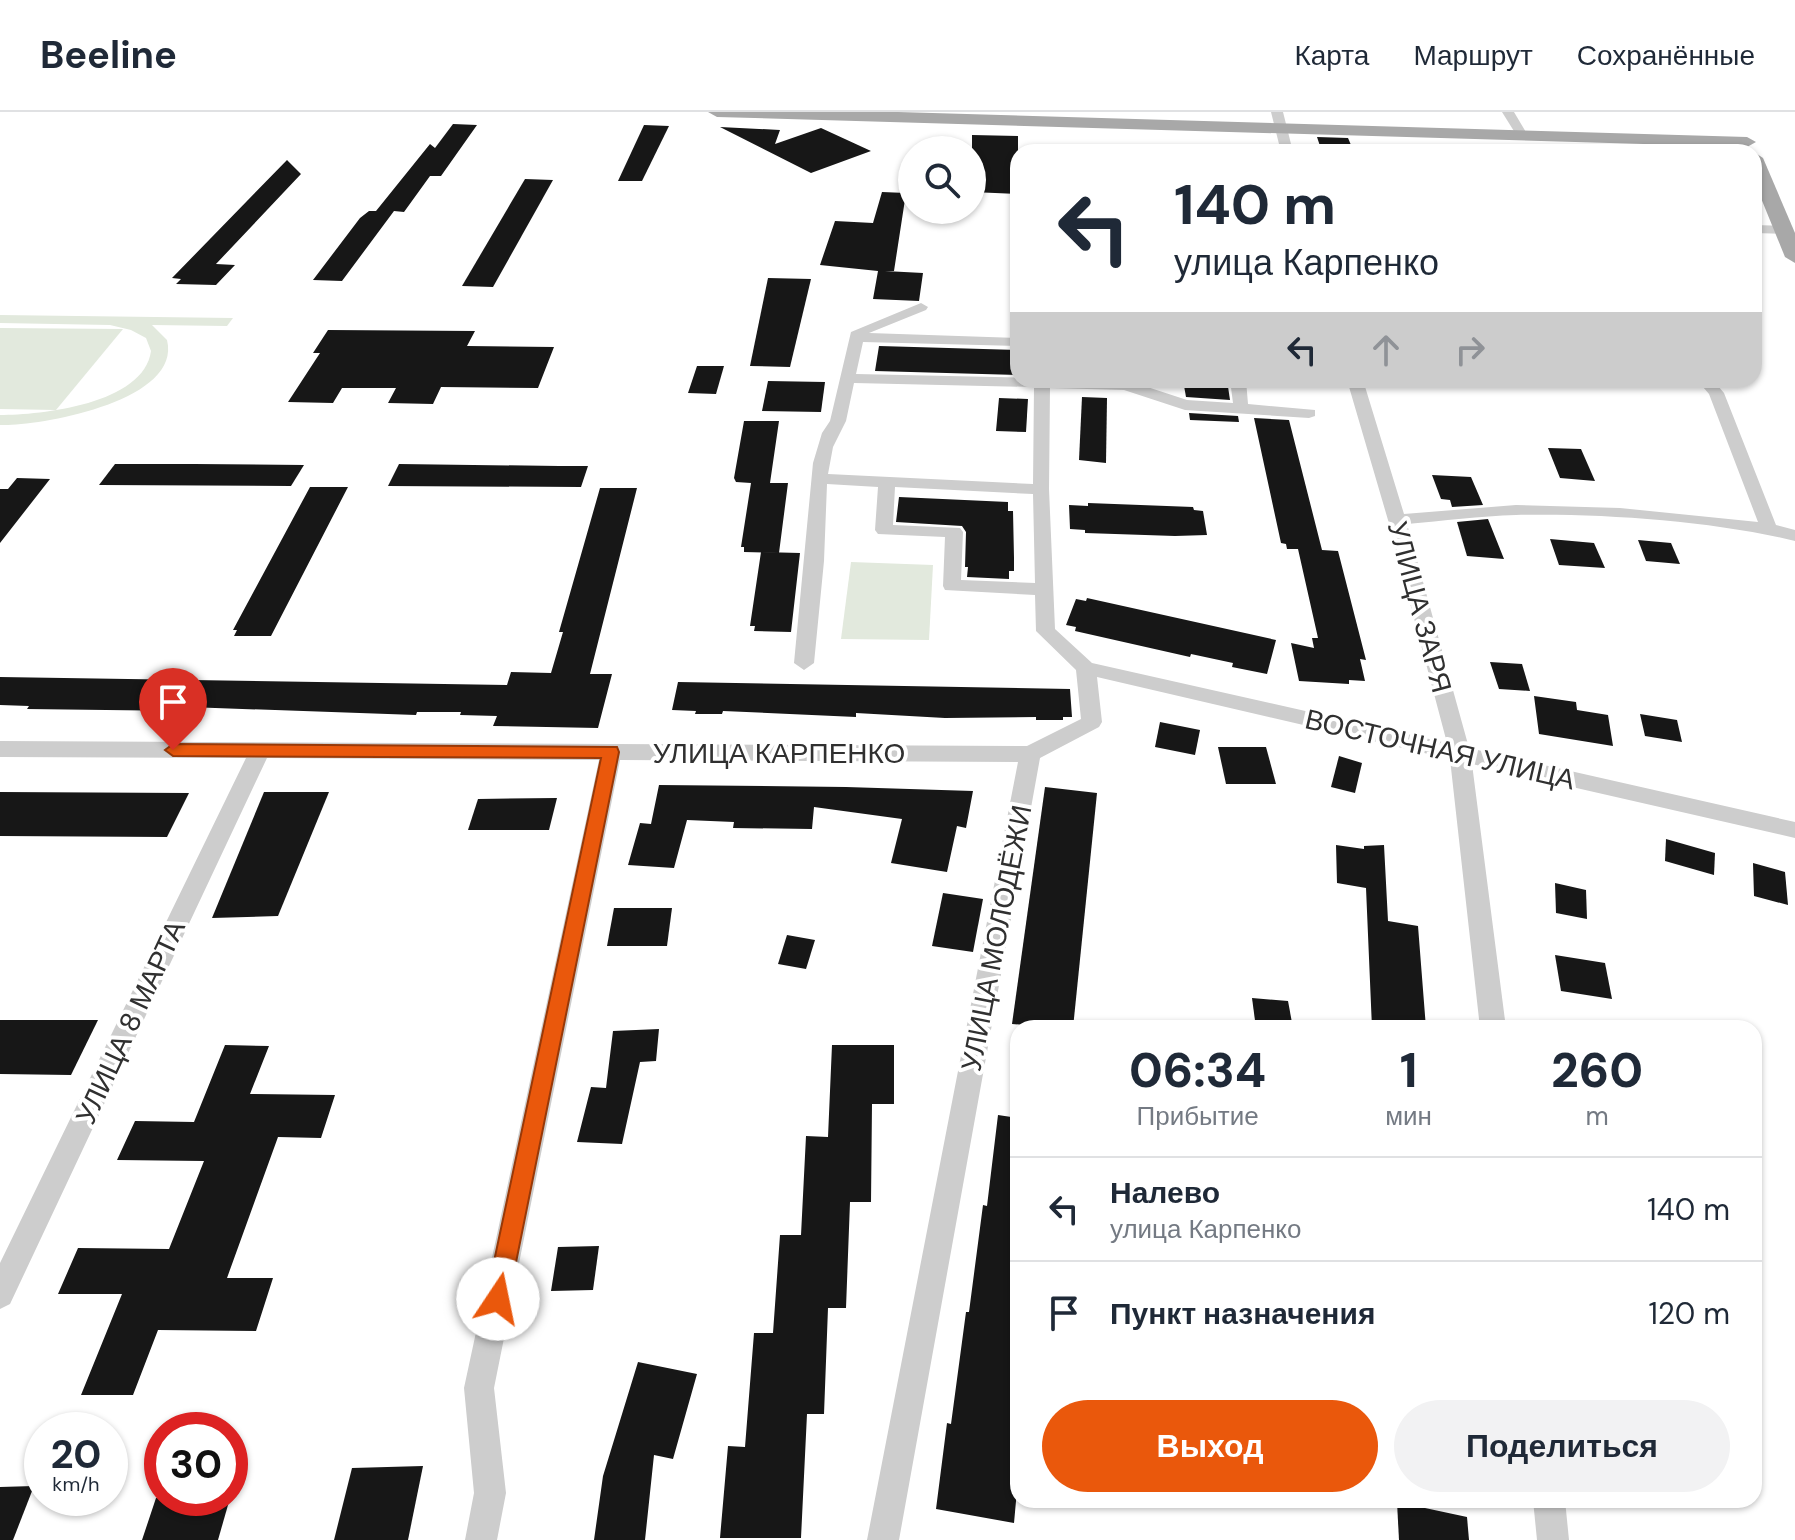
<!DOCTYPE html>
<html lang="ru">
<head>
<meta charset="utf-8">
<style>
	body { margin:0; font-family:"DM Sans",sans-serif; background:#f2f2f3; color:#1f2937; height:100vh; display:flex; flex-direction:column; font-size:30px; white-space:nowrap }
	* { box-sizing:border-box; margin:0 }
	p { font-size:26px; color:#747a83 }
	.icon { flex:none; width:44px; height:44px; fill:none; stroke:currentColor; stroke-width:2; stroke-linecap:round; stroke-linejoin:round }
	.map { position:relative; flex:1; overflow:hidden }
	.side { position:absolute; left:1010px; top:908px; width:752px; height:488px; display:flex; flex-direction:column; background:#fff; border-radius:24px; box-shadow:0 2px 6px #0004 }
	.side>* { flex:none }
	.guide { position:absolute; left:1010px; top:32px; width:752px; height:244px; border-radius:24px; box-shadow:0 2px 6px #0004; background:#fff; color:#1f2937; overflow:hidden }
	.fabs { position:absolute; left:898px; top:24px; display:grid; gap:16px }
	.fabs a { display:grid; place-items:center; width:88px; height:88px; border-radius:50%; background:#fff; box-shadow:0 2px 6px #0004; font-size:40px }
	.speed { position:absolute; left:24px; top:1300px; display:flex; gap:16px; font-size:40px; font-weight:700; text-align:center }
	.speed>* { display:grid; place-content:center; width:104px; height:104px; border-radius:50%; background:#fff; box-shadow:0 2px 6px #0004; line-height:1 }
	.speed small { font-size:20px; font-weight:400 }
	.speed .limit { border:12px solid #d22; background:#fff; color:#111 }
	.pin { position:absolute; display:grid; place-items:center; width:68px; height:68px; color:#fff; margin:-82px -34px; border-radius:50% 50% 50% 0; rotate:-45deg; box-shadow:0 0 8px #0007 }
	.pin .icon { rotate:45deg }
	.me { position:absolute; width:88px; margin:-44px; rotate:11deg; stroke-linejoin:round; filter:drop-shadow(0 0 6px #0008) }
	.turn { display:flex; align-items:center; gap:28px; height:168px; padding:0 32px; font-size:36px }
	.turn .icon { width:104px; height:104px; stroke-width:2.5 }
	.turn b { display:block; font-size:56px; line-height:68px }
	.lanes { display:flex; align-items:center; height:76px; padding:0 32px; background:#0003; justify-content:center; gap:40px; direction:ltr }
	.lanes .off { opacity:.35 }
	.eta { display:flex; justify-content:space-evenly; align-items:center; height:136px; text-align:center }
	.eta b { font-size:48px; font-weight:800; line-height:56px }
	.button { display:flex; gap:16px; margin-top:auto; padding:16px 32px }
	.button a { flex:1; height:92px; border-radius:48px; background:#ea580c; color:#fff; font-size:32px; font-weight:800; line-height:92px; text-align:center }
	.button a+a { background:#f2f2f3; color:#1f2937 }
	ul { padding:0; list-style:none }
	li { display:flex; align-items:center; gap:24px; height:104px; padding:0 32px; border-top:2px solid #e0e1e3 }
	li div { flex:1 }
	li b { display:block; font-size:30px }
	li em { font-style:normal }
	header { display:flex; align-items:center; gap:48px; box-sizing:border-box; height:112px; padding:0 40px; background:#fff; border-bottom:2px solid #e0e1e3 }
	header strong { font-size:38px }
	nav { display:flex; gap:44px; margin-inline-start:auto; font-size:28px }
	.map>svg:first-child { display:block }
	.green { fill:#e2e9dd }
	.building { fill:#171717 }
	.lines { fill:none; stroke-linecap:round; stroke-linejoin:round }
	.minor { fill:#cdcdcd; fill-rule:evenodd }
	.primary { fill:#a8a8a8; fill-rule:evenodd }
	.route { fill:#ea580c; stroke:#983908; stroke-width:2 }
	.labels { text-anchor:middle; stroke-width:8; stroke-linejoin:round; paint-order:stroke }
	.street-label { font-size:28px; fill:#303030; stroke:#fff }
</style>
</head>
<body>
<header>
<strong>Beeline</strong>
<nav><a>Карта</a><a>Маршрут</a><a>Сохранённые</a></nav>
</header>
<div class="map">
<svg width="1795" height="1428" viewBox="0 0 1795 1428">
	<rect width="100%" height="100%" fill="#fff"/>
	<!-- green -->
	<g class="green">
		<path d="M0,203l233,3 -6,8 -75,-1 15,15c15,60 -120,84 -159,85h-8v-10c41,0 144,-11 151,-64l-5,-13 -15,-8 -21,-5 -110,-2z"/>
		<path d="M0,216l123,1 -67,81 -56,-1z"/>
		<path d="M851,450l82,3 -4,75 -88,-1z"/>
	</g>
	<!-- building -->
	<g class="building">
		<path d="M453,12l24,1 -36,51h-11l-26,36 -10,-1 -52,70 -29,-1 47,-62 9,-7h7l54,-67 5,4z"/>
		<path d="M644,13l25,1 -27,55h-24z"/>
		<path d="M720,15l60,3 -5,14 46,-16 50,23 -60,22z"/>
		<path d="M972,23l46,1v58l-46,-2z"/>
		<path d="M1317,25l31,1 6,14h-32z"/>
		<path d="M287,48l14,14 -85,90 19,1 -19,20 -40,-1 5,-5 -9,-1z"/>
		<path d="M525,67l28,1 -60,107 -31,-1z"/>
		<path d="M882,80l24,1 -12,78h-9l38,2 -4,28 -46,-2 5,-28 -58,-6 15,-44 38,2z"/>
		<path d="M768,166l43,1 -21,88 -40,-1z"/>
		<path d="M328,218l147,1 -8,15 87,1 -16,41 -97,-1 -8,17 -45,-1 8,-15h-54l-9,15 -45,-1 32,-49h-7z"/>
		<path d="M879,234l139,4v25l-143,-4z"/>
		<path d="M697,254h27l-8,28 -28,-1z"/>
		<path d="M1183,268h44l3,20 -44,-3z"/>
		<path d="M768,269l57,1 -4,30 -59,-1z"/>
		<path d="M1082,285l25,1 -1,65 -27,-3z"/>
		<path d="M999,286l29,1 -2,33 -30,-1z"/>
		<path d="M1189,301l49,3 1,6 -49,-2z"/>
		<path d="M1254,306l35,2 33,130 16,1 28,109 -6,-1 5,22 -16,-1v4l-50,-3 -8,-38 23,5 -2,-10h6l-20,-89h-11l-1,-5 -5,-1z"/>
		<path d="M744,309h35l-9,62h18l-9,70 -35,-1v-5h-3l10,-64 -15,-1 -2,-4z"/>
		<path d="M1548,336l33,1 14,32 -35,-3z"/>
		<path d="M115,352h79l110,1 -13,21 -192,-1z"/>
		<path d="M399,352l160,2h29l-7,21 -193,-1z"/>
		<path d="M1432,363l39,2 12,28 -31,2 -2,-7 -9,-1z"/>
		<path d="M17,366l33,1 -50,64v-54h8z"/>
		<path d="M310,375h38l-77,149h-37l3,-6h-4z"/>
		<path d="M600,376h37l-47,186h22l-14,54 -105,-2 4,-10 -37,-1 1,-3h-44l-1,3 -228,-8 -2,4 -159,-2 2,-3 -29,-1v-28l507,8 4,-13 40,1 12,-41h-4z"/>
		<path d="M899,385l109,5v9h5l1,47v13h-5v8l-42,-2 1,-10h-3l1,-35 -4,-6 -66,-4z"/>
		<path d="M1088,391l105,4 1,3 9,1 4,24 -32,1 -90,-3v-3l-15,-1 -1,-24 19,1z"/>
		<path d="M1488,407l16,40 -37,-3 -10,-34z"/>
		<path d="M1550,427l44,4 11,25 -46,-3z"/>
		<path d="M1638,428l33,3 9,21 -34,-3z"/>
		<path d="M761,440l39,1 -9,79 -37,-1 1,-5h-5z"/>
		<path d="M1087,486l189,42 -9,34 -35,-7 1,-4 -42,-9 -1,3 -115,-26 1,-4 -10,-2 10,-26 10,2z"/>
		<path d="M1490,550l32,2 8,27 -31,-2z"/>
		<path d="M678,570l392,7 2,28h-9v3h-27v-3l-91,1 -89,-5v4l-133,-6 -1,3h-27l1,-3 -24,-1z"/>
		<path d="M1534,584l42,6 1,8 31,5 5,31 -74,-12z"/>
		<path d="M1640,602l37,6 5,22 -37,-6z"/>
		<path d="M1160,610l40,8 -5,25 -40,-8z"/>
		<path d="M1218,635h48l10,37h-50z"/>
		<path d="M1339,644l23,7 -7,30 -24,-6z"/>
		<path d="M659,673l187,2 127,4 -7,37 -9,-2 -10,46 -56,-9 11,-44 -88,-12 -2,22 -79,-1 1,-6 -47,-2 -13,48 -46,-3 12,-42 11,1z"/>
		<path d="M1045,675l52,6 -24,235 -61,-4z"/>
		<path d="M0,680l189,1 -22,44 -167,-1z"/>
		<path d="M264,680h65l-51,124 -66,2z"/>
		<path d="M557,686l-8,32h-81l10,-31z"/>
		<path d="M1666,727l49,14 -1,22 -49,-14z"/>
		<path d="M1336,733l28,4v-3l20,-1 4,76 30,5 8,102h-54l-6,-140 -29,-5z"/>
		<path d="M1753,751l32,9 3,33 -34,-9z"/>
		<path d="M1555,771l31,7 1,29 -31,-6z"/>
		<path d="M943,781l40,6 -10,53 -41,-6z"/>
		<path d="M614,796h58l-5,38h-60z"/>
		<path d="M787,823l28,5 -9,29 -28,-5z"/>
		<path d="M1555,843l50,8 7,36 -51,-8z"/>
		<path d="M1252,886l36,3 5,27h-37z"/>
		<path d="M0,908h98l-27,55 -71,-1z"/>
		<path d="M659,917l-3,32 -16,1 -18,82 -45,-2 14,-55 15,1 7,-57z"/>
		<path d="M225,933l44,1 -19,48 85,1 -14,43 -43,-1 -51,141h46l-17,53 -98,-1 -25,65h-52l41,-101h-64l20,-46 91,1 35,-88 -87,-1 18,-39 59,1z"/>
		<path d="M832,933h62v59h-22l-1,98h-21l-4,106h-18l-4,106h-17l-6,124h-81l8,-92 17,1 9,-114h19l7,-98h21l5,-99 22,1z"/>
		<path d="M998,1003l20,3v361l-4,44 -78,-14 11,-86 4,1 15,-112h3l14,-107 4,1z"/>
		<path d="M599,1134l-6,44 -42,1 7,-44z"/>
		<path d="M638,1250l59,12 -24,85 -19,-4 -9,85h-51l9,-64z"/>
		<path d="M423,1354l-15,74h-74l18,-72z"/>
		<path d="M34,1374l-21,54h-13v-53z"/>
		<path d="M156,1386h74l-12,42h-76z"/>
		<path d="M1397,1390l70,15 2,23h-70z"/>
	</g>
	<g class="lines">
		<!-- minor -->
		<g class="minor">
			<path d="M1271,0h12l10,40h-12z"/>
			<path d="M1502,0h12l13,22 -2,2h-8z"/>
			<path d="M1754,113l31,1 7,4 -7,4 -31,-1z"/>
			<path d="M921,191l7,4 -2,3 -57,23 149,5v8l-155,-4 -7,32 270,6 61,20 46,3 -3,-23h16l2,24 67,6v6l-6,2 -124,-8 -61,-20 -74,-2 -1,101 6,140 37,34 355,80 -59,-223 -41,-140h16l41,134 112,-9 104,3 138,14 -49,-128 -12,-14h16l11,13 52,132 19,5v11c-81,-20 -194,-28 -279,-26 -36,1 -73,6 -109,9l62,224 326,74v16l-323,-74 34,264h-26l-30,-269 -353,-82 5,45 -3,5 -59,31 -141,782h-32l151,-778 -398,-2 -126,628 12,105 -9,47h-32l9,-47 -10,-105 135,-628 -332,-2 -257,546 -10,5v-46l246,-505 -246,-1v-16l1027,5 54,-27 -5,-49 -40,-39 -1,-36 -90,-5 -2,-4 2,-49 -67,-3 -3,-4 3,-43 -51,-3 -3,77 -10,102 -10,7 -10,-7 19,-200 9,-30 8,-12 21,-89zM854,271l180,4 -1,97 -205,-10 5,-27 13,-26zM895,375l138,7 2,89 -74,-3 2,-48 -3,-4 -67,-3z"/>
			<path d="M1533,1388h32l4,40h-32z"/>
		</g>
		<!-- primary -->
		<g class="primary">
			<path d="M708,0h190l849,25 9,5 -9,5 -1030,-30z"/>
			<path d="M1754,40l9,6 32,75v30l-10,-6 -31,-76z"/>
		</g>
	</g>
	<!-- route -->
	<path class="route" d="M173,632l444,3 2,5 -112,555 -9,4 -9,-4 -3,-8 115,-541 -428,-2 -8,-6z"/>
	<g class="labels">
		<!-- street labels -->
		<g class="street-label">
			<text transform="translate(1420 495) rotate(75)" y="10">УЛИЦА ЗАРЯ</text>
			<text transform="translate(1440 637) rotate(13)" y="10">ВОСТОЧНАЯ УЛИЦА</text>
			<text x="779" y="651">УЛИЦА КАРПЕНКО</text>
			<text transform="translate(996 826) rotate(-79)" y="10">УЛИЦА МОЛОДЁЖИ</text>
			<text transform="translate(130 910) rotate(-65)" y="10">УЛИЦА 8 МАРТА</text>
		</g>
	</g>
</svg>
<div class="fabs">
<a><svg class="icon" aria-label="search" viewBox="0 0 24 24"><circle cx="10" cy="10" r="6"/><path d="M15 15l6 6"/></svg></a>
</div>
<div class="speed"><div>20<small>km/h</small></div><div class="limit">30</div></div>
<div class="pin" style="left:173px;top:638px;background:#d93025"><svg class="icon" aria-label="arrive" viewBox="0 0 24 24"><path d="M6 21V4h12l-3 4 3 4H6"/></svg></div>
<svg class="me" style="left:498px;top:1187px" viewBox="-20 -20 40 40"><circle r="19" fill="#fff"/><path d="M0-13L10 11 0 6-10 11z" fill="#ea580c"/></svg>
<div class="guide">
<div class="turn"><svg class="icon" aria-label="left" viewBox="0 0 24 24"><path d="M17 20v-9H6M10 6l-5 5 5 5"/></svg><div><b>140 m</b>улица Карпенко</div></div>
<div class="lanes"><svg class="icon" aria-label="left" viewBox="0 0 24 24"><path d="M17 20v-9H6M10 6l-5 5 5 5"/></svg><svg class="icon off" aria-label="ahead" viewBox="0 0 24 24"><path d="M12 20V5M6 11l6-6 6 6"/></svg><svg class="icon off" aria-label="right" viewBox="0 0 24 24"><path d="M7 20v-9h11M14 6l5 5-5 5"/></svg></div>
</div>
<section class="side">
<div class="eta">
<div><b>06:34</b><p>Прибытие</p></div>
<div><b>1</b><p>мин</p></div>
<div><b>260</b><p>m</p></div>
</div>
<ul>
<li><svg class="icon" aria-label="left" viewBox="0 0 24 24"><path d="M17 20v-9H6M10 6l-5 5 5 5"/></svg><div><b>Налево</b><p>улица Карпенко</p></div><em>140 m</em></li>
<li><svg class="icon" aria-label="arrive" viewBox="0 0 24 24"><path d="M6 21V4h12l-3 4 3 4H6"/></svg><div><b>Пункт назначения</b></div><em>120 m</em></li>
</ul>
<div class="button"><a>Выход</a><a>Поделиться</a></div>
</section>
</div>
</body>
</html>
